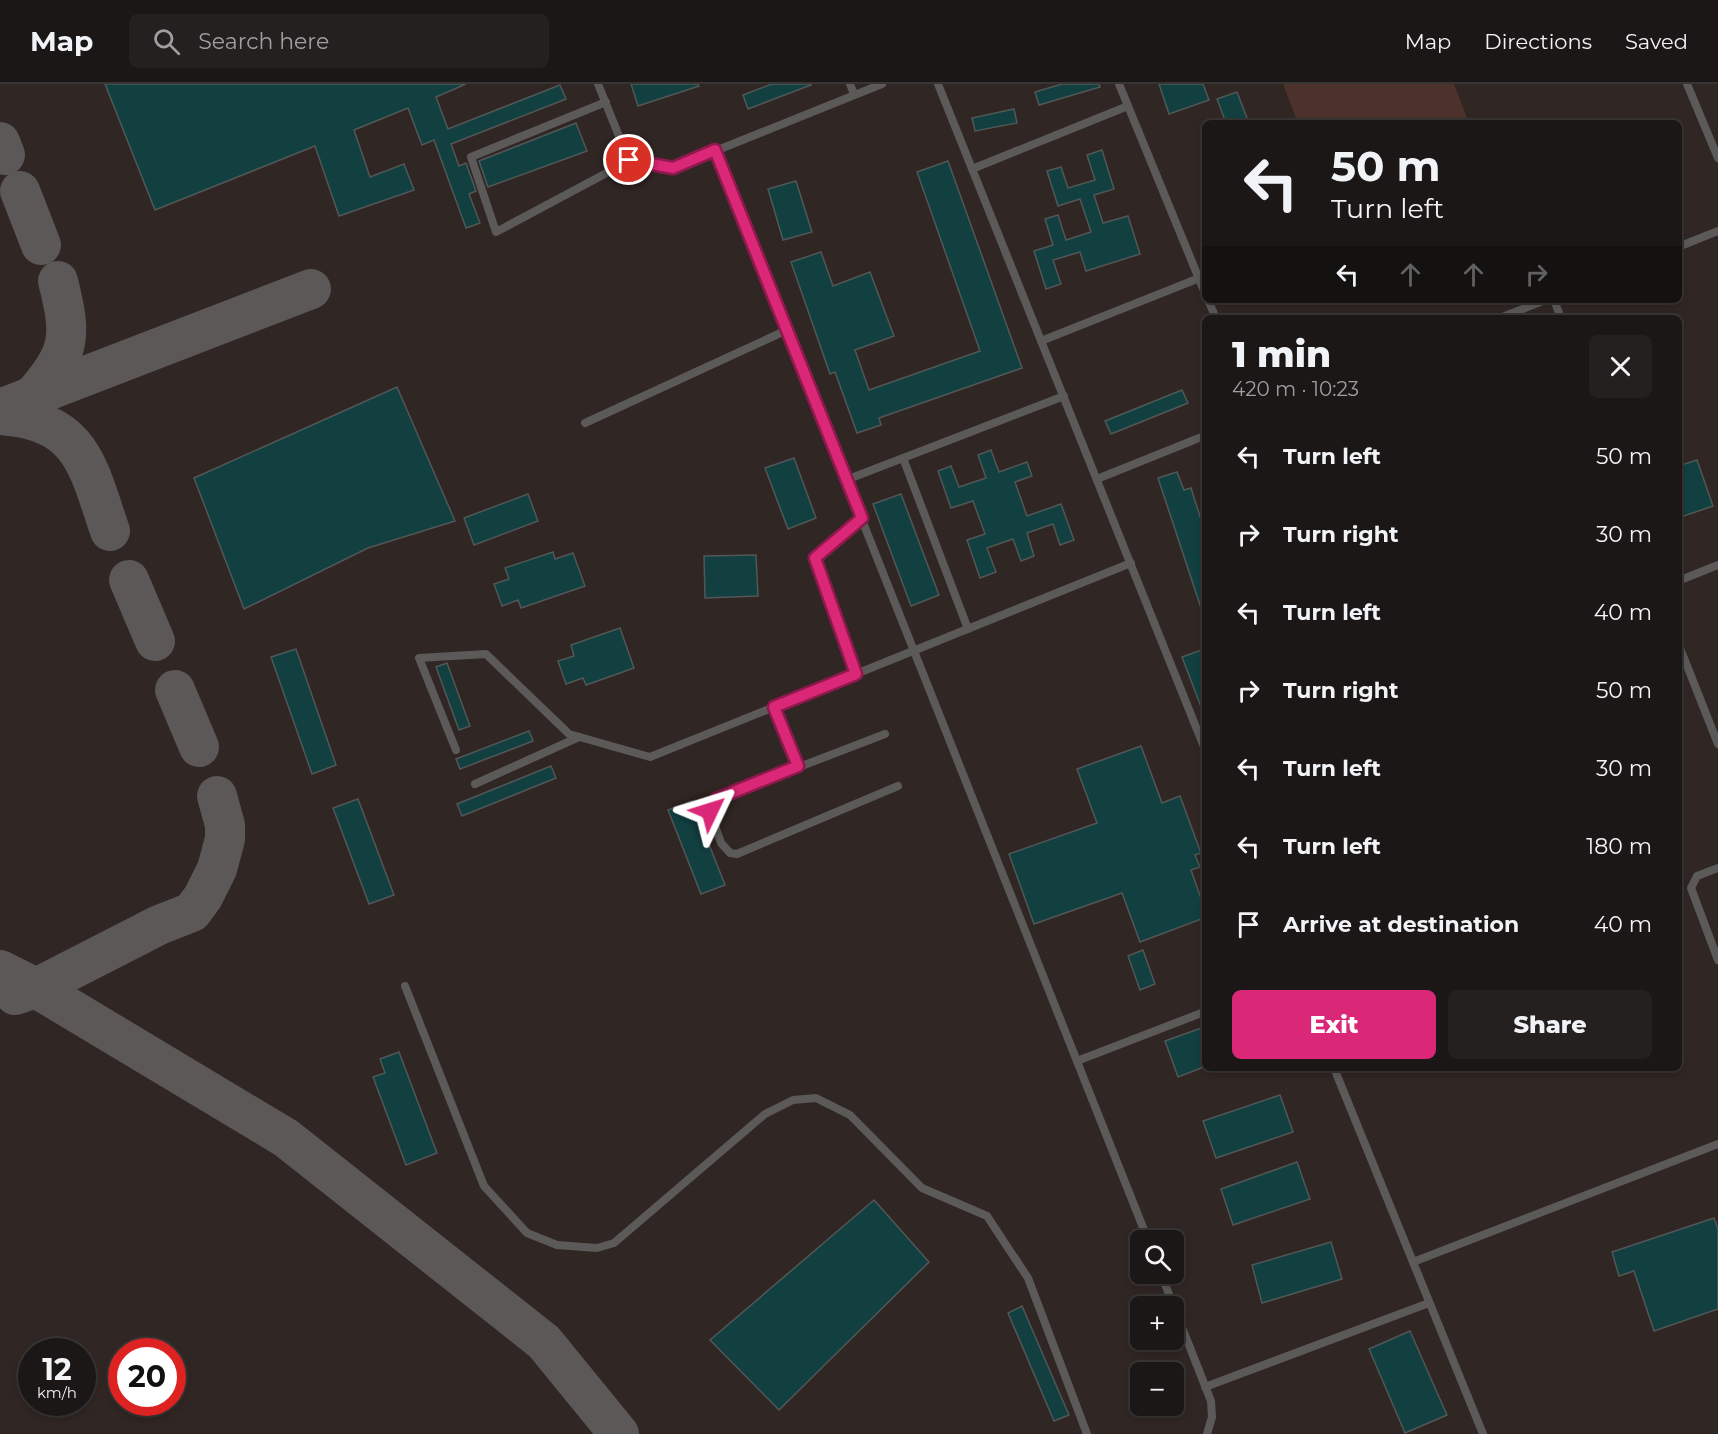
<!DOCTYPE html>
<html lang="en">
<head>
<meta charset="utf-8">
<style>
	body { margin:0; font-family:Montserrat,sans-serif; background:#23201f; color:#f1f3f6; height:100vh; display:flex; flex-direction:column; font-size:22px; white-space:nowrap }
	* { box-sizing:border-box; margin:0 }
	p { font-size:20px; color:#9f9fa1 }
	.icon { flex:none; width:33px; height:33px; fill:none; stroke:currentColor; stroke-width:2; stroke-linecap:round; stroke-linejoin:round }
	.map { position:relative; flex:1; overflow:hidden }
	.sheet { position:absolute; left:1202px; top:231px; width:480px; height:756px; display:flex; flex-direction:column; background:#1a1716; border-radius:9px; box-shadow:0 3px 9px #0003,0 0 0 2px #383635 }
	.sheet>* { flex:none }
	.banner { position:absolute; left:1202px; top:36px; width:480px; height:183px; border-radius:9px; box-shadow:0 3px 9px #0003,0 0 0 2px #383635; background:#1a1716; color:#f1f3f6; overflow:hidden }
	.fabs { position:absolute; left:1130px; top:1146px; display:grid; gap:12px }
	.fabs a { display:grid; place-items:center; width:54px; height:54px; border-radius:9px; background:#1a1716; box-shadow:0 3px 9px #0003,0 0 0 2px #383635; font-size:30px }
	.speed { position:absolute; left:18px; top:1254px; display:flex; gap:12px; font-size:30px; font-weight:700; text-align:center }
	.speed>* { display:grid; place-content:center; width:78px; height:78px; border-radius:50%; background:#1a1716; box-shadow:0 3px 9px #0003,0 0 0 2px #383635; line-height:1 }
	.speed small { font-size:15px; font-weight:400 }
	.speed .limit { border:9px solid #d22; background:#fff; color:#111 }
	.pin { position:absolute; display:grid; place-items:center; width:51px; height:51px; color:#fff; margin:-26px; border:3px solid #fff; border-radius:50%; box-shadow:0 2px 6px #0007 }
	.me { position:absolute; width:66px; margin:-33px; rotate:49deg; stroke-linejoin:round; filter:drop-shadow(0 0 4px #0008) }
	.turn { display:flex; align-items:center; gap:21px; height:126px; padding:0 30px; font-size:27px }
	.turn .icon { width:78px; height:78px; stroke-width:2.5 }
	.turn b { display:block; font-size:42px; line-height:51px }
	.lanes { display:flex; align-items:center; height:57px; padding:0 30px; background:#0003; justify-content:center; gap:30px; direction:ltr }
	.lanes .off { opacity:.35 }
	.round { display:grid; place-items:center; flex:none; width:63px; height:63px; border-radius:9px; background:#23201f }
	.headline { display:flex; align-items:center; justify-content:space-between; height:102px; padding:0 30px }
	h1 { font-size:36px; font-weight:800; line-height:45px }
	.button { display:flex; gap:12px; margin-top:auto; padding:12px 30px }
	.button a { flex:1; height:69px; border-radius:9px; background:#db2777; color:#fff; font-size:24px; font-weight:800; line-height:69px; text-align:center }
	.button a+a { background:#23201f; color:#f1f3f6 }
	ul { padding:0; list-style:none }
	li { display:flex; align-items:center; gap:18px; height:78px; padding:0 30px }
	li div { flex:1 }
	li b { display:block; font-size:22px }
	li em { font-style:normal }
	header { display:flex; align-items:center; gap:36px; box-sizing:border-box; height:84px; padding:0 30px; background:#1a1716; border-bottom:2px solid #383635 }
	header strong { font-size:28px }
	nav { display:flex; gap:33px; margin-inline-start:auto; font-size:21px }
	.search { width:420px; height:54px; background:#23201f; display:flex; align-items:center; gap:15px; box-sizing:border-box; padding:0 21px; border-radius:9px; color:#9f9fa1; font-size:22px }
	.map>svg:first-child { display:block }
	.built { fill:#302623; fill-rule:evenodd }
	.green { fill:#4d322b }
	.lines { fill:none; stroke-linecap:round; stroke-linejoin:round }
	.taxiway { stroke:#5c5858; stroke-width:40 }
	.building { fill:#124041; stroke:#515757; stroke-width:1.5 }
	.lane { stroke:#5c5a59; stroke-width:8 }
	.route-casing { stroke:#8e194d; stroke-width:15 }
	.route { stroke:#db2777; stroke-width:10 }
</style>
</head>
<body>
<header>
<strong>Map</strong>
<div class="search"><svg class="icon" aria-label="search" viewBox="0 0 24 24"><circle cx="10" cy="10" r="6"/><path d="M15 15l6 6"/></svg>Search here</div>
<nav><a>Map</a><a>Directions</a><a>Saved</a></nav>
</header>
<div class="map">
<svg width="1718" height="1350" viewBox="0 0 1718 1350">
	<rect width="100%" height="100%" fill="#231f1e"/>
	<!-- built -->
	<path class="built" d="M0,0h1718v1350h-1718zM1204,39h474v177h-474zM1204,234h474v750h-474zM1140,1156h33v34h-33zM1140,1222h33v34h-33zM32,1268h50v50h-50zM122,1268h50v50h-50zM1140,1288h33v34h-33z"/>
	<!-- green -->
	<path class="green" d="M1283,0h171l15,39h-171z"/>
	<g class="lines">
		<!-- taxiway -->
		<g class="taxiway">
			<path d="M0,58l5,13"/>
			<path d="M20,107l21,54"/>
			<path d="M28,314l5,-2c38,-44 39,-59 25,-115"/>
			<path d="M0,325l311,-120"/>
			<path d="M0,331c82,6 87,49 110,116"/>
			<path d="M129,496l26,61"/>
			<path d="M175,606l24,57"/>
			<path d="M0,886l36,18 250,150 258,204 75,92"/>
			<path d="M15,911l21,-7 123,-63 33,-13 11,-15 14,-28 8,-30v-14l-8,-29"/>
		</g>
	</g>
	<!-- building -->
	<g class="building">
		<path d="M105,0h361l-30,13 12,32 112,-44 6,14 -115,45 8,22 7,-3 10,28 -7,3 11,29 -14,5 -32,-88 -12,5 -14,-37 -54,22 16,47 34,-13 10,26 -75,26 -24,-70 -160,64z"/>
		<path d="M631,0h67l1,2 -61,20z"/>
		<path d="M772,0h39v1l-63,24 -5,-14z"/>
		<path d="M1062,0h37l1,3 -61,18 -4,-13z"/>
		<path d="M1159,0h44l6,16 -40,14z"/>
		<path d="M1237,8l12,31h-23l-9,-24z"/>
		<path d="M1014,25l3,14 -42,8 -3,-13z"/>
		<path d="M576,39l11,28 -99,36 -9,-26z"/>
		<path d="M1102,66l12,39 -20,6 9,28 25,-7 12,38 -54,17 -6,-19 -27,8 8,24 -15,5 -12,-38 19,-6 -8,-26 13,-4 8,25 25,-8 -11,-33 -22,7 -11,-35 14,-4 7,21 27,-8 -8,-25z"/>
		<path d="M948,77l74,207 -143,50 2,7 -24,8 -22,-61 -5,2 -39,-112 30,-10 12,34 37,-14 24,64 -39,14 14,40 111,-39 -63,-179z"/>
		<path d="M796,97l16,51 -29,8 -15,-51z"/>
		<path d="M397,303l58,134 -87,27 -124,61 -50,-131z"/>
		<path d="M1182,306l6,13 -77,31 -6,-13z"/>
		<path d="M991,366l8,22 28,-10 5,14 -17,6 12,34 34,-12 13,36 -14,5 -7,-21 -26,9 7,23 -13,5 -8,-22 -26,9 9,24 -16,6 -13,-38 18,-6 -12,-33 -22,7 -13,-37 13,-5 8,21 27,-9 -8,-23z"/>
		<path d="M794,374l22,60 -28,11 -23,-61z"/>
		<path d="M1697,376l16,46 -35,12v-52z"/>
		<path d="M1177,388l7,18 7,-2 13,41v82h-2l-44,-133z"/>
		<path d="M528,410l10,27 -64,24 -10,-27z"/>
		<path d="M901,410l38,101 -28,11 -38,-102z"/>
		<path d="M553,468l2,7 18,-6 12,33 -64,22 -3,-8 -16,6 -8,-22 15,-5 -4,-11z"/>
		<path d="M756,471l2,41 -53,2 -1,-42z"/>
		<path d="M620,544l14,40 -48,17 -3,-7 -17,6 -8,-23 16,-5 -3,-11z"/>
		<path d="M296,565l40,116 -24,9 -41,-117z"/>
		<path d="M1204,565v63h-1l-21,-55z"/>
		<path d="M447,579l23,63 -11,4 -23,-63z"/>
		<path d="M529,647l4,10 -73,28 -4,-10z"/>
		<path d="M1141,662l21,57 18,-7 21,57 -6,2 5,12 -9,3 13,37v11l-64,24 -18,-49 -88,31 -25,-70 88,-31 -20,-54z"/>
		<path d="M551,682l5,12 -94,38 -5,-12z"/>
		<path d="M358,715l36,96 -25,9 -36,-96z"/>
		<path d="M692,717l33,84 -24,9 -33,-84z"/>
		<path d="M1143,866l12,34 -15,6 -12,-34z"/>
		<path d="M1204,943v40l-26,10 -13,-36z"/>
		<path d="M399,968l38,101 -31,12 -33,-88 12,-4 -5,-14z"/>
		<path d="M1280,1011l13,37 -77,26 -13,-37z"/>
		<path d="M1297,1078l13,37 -77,26 -12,-36z"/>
		<path d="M874,1116l55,62 -150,148 -69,-70z"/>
		<path d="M1714,1134l4,11v80l-64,22 -20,-60 -15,5 -7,-24z"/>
		<path d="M1331,1158l11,37 -80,24 -10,-38z"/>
		<path d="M1022,1222l47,109 -15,6 -46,-108z"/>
		<path d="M1410,1247l37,84 -42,18 -36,-84z"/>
	</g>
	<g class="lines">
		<!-- lane -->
		<g class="lane">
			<path d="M598,0l31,77"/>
			<path d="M850,0l4,10"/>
			<path d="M938,0l266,663"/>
			<path d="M1119,0l85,207"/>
			<path d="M1687,0l31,74"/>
			<path d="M606,18l-135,55 25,75 133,-71 44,7 209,-84"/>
			<path d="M715,66l433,1090"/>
			<path d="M972,85l156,-63"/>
			<path d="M1678,163l40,-16"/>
			<path d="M1208,216l8,18"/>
			<path d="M1554,216l7,18"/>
			<path d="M1500,234l45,-18"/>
			<path d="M1041,257l161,-64"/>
			<path d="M585,339l202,-93"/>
			<path d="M903,374l65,171"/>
			<path d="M1097,395l107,-43"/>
			<path d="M846,396l218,-84"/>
			<path d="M1678,497l40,-16"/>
			<path d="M1678,559l40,101"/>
			<path d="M856,590l-41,-116 47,-40"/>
			<path d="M774,623l24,59"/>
			<path d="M885,650l-169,65 -3,3 -3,9 11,32 9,10 7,1 161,-68"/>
			<path d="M456,666l-37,-92 67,-4 83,80 81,23 481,-194"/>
			<path d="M475,700l104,-47"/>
			<path d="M1718,784l-21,8 -6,12 27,72"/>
			<path d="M405,902l79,200 43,47 30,12 40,3 17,-5 151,-129 28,-14 23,-2 34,17 72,73 65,28 41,62 59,156"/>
			<path d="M1077,977l127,-49"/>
			<path d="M1334,984l149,366"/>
			<path d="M1413,1178l305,-118"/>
			<path d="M1161,1190l50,127 1,16 -5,17"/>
			<path d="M1205,1303l224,-84"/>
		</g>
	</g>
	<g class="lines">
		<!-- route casing -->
		<g class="route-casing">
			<path id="route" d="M629,76l44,8 42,-18 147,368 -47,40 41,116 -82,33 24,59 -82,33 -5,7 -1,5"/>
		</g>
		<!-- route -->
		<use href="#route" class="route"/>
	</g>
</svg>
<div class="fabs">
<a><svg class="icon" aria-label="search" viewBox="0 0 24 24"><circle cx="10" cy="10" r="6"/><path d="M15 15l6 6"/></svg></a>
<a>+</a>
<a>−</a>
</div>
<div class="speed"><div>12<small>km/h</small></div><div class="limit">20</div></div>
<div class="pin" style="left:629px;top:76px;background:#d93025"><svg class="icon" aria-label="arrive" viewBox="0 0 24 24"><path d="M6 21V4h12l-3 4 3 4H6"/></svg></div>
<svg class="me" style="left:710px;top:727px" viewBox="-20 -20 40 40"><path d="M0-17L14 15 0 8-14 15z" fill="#db2777" stroke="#fff" stroke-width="4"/></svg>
<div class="banner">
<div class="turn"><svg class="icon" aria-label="left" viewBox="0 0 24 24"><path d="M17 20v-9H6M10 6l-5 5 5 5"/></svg><div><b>50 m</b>Turn left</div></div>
<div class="lanes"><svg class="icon" aria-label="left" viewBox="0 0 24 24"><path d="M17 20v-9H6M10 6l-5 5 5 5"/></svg><svg class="icon off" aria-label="ahead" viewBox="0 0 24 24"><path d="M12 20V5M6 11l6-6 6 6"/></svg><svg class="icon off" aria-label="ahead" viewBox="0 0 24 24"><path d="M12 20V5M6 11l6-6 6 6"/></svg><svg class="icon off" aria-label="right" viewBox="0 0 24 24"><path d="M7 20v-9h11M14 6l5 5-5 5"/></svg></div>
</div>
<section class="sheet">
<div class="headline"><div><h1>1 min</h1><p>420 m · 10:23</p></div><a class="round"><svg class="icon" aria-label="close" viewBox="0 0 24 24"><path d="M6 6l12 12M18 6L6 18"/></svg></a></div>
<ul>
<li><svg class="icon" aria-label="left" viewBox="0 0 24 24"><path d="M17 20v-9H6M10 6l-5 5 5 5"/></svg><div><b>Turn left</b></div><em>50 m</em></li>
<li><svg class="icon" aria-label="right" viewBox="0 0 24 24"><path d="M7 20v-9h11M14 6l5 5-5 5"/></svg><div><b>Turn right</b></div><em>30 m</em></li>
<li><svg class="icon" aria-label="left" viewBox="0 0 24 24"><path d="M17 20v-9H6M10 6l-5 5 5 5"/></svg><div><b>Turn left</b></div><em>40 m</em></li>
<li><svg class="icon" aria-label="right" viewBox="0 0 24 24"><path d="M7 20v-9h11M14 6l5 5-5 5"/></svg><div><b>Turn right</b></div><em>50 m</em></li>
<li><svg class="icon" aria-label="left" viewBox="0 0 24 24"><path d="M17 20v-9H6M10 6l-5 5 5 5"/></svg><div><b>Turn left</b></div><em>30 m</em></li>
<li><svg class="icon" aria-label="left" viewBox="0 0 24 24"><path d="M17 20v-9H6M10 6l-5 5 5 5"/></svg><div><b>Turn left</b></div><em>180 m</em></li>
<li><svg class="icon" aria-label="arrive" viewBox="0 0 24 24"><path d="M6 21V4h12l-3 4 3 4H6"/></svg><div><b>Arrive at destination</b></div><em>40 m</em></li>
</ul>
<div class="button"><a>Exit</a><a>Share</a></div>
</section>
</div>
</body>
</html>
